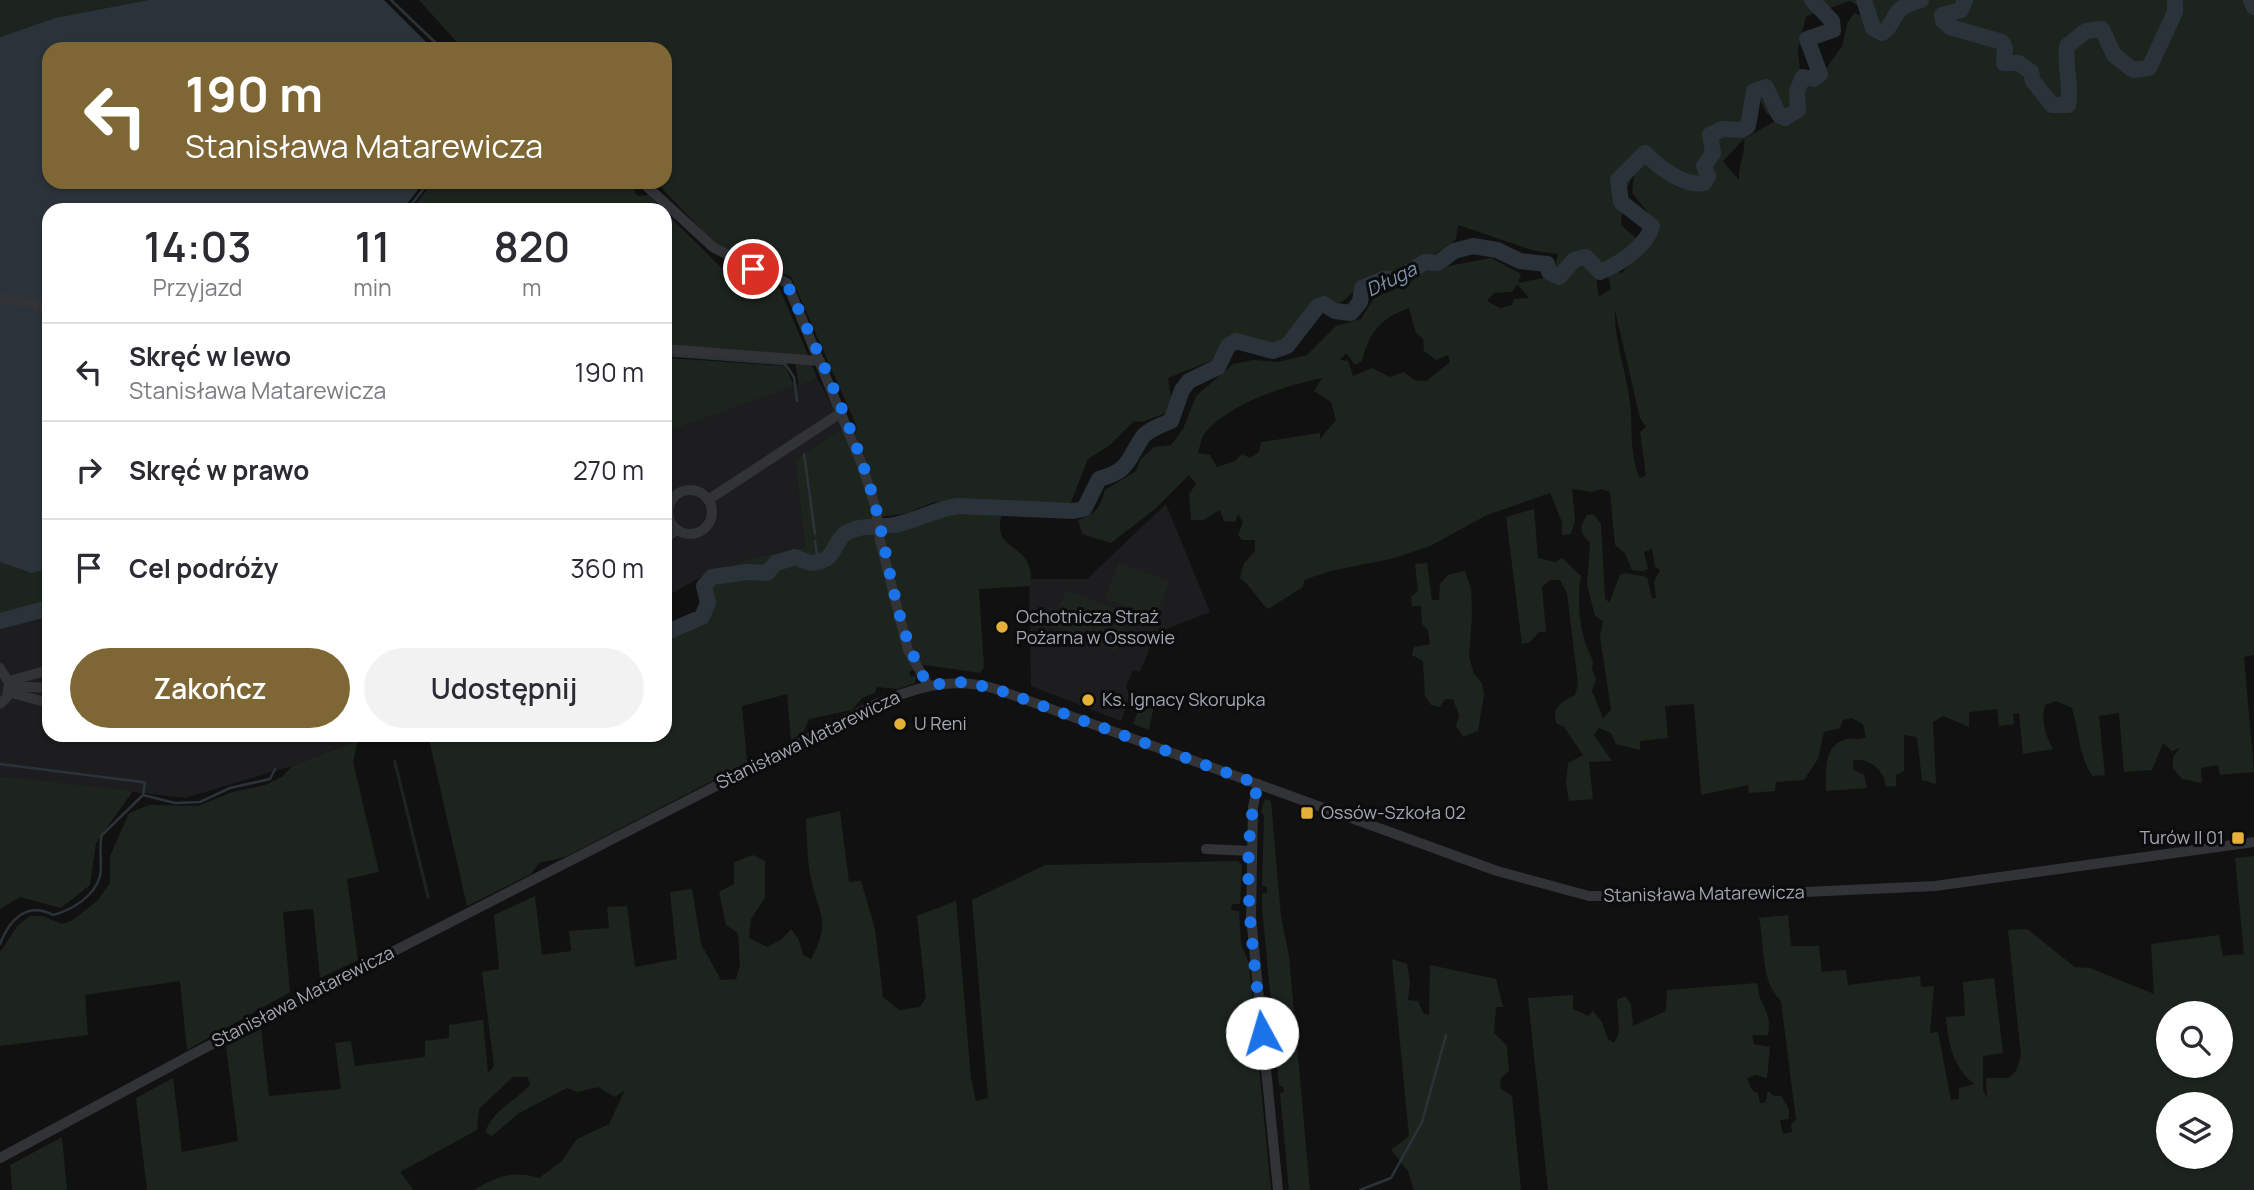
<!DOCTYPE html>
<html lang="pl">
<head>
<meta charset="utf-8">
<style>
	body { margin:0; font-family:Manrope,sans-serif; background:#f2f2f3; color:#2b2b33; height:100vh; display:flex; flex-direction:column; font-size:26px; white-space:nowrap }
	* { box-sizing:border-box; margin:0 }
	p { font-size:23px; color:#7c7c81 }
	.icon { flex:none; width:38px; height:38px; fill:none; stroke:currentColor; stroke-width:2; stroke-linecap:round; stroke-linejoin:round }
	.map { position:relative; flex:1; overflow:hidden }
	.sheet { position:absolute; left:42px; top:203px; width:630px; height:539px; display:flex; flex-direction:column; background:#fff; border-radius:21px; box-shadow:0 2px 5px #0004 }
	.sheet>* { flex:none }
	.top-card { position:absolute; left:42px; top:42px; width:630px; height:147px; border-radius:21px; box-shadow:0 2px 5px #0004; background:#7e6735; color:#fff; overflow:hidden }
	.buttons { position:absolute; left:2156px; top:1001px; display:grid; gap:14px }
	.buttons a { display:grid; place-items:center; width:77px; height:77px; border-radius:50%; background:#fff; box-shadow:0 2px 5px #0004; font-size:35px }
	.pin { position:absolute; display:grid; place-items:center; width:60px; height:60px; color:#fff; margin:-30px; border:4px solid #fff; border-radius:50%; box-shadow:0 2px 7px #0007 }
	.me { position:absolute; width:77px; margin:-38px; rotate:354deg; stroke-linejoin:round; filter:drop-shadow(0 0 5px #0008) }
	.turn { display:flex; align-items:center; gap:24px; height:147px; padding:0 28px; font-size:32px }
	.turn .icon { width:91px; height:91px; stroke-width:2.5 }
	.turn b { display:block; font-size:49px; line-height:60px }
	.eta { display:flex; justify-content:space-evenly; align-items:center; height:119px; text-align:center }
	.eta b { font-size:42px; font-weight:600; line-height:49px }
	.cta { display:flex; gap:14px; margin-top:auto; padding:14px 28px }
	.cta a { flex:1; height:80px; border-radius:42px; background:#7e6735; color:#fff; font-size:28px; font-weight:600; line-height:80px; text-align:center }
	.cta a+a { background:#f2f2f3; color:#2b2b33 }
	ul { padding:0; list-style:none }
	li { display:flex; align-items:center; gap:21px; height:98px; padding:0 28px; border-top:2px solid #e1e1e2 }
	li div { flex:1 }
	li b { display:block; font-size:26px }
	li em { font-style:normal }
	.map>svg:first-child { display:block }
	.built { fill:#1d1d1f }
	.green { fill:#1d241e; fill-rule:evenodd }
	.water { fill:#2b333a }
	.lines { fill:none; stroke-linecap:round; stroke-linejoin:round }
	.stream { stroke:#2b333a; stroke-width:2.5 }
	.river { stroke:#2b333a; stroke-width:16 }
	.minor { stroke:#323337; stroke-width:10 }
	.route { stroke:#1a73e8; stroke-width:12; stroke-dasharray:0 21.6 }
	.poi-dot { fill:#e4b037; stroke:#0c0c0d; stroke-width:2.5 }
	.labels { text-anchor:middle; stroke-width:6; stroke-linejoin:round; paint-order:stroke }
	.poi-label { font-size:18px; fill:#a3a7b2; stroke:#0c0c0d; text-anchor:start }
	.street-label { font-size:18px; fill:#a3a7b2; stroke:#0c0c0d }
	.water-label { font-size:19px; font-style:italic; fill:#7c93ab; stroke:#0c0c0d }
</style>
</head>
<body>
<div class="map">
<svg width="2254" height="1190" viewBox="0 0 2254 1190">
	<rect width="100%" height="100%" fill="#111112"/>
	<!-- built -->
	<g class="built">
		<path d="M665,358l120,8 9,20 23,-8 27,49 -49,33 10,87 -58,12 -19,9 -18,4 -45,25z"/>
		<path d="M1166,504l44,108 -54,21 -16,39 -7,-2 -7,17 5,10 -10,24 -90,-35 -2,-107h58z"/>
		<path d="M49,615v120h312l-11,8 -58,23 -107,32 -185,-22v-149z"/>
	</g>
	<!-- green -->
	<g class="green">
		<path d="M0,0h148l-93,18 -55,19z"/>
		<path d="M419,0h1835v655l-10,2 10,115 -34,3 -2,-10 -17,3 1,15 -20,-4 -9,-11v-11l7,-9 -8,3 -9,-8 -11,27 -28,2 -5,-59 -20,3 6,59 -13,1c-13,-21 -13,-44 -20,-68l-16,-7 -11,4c-4,17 0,29 8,44l-30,5 -4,-41 -6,1 1,10 -15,2 -2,-17 -28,3v15l-26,-11 -10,6 3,62 -14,-4 -5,-43 -13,-2v36l-8,4v11l-10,1c-1,-17 -17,-29 -33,-27l1,10 10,5 3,13 -41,3c0,-17 -3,-45 18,-51 8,-3 14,1 22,-3l-3,-13 -11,-6 -9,2 -3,8 -16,4 -6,27 -14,21 -28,2 -1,9 -26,2 -1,-8 -47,10 -7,-91 -29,2 3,32 -28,3v9l-24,-6 -5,-11 -12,-5 -5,7 18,26 -23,1 4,37 -24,2 -3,-17 2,-21 15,-8 -19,-28 -8,-4 -1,-12 7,-9 13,-7 3,-11 -11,-91 -7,-13h-10l-8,7 4,45h-7l-9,10 -8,2 -16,-127 28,-8 4,49 17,4 7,-4 19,18c-5,23 -1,64 12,84l-1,9 4,10 -4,12 11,27 8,-8 -11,-73 3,-16 -8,-5 -8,-31 3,-42c-11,-11 -11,-15 -3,-28h7l7,9 4,74 4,5 11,-28 5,-2 22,4 5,21h4l-2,-16 6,-12 -5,-3 -3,-18 -8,3 4,17 -5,2 -11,-1 -7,-17 -10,-8 -5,-53 -8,-3 -10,3 -20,-3 3,31 -4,14 -9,1v-13l-12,-29 -63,22 -57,31 -35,12 -65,13 -26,9 -1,7 -35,22c-11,-10 -16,-22 -28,-31l4,-15 11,-12v-11h-13l-4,-5 5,-13 -5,-8 -3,8 -11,-1 -4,-11 -17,10h-12l-2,-26 7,-10 -7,-9 -34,34 -44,34 -29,-9 -4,-14c18,-5 22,-13 27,-30l31,-19 5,-12 13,-12 17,-2 12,-16 13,-33 37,-32 20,-4 26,2 28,-7 29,-29 25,-7 13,-21 36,-15 12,-12 69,-13 30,16 -3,9 35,-7 5,-22 -23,-3 -77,-26 -2,14c-27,25 -65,28 -96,46 -8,5 -11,14 -21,18l-12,-4c-20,10 -30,38 -49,44 -18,6 -26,-8 -48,-3l-12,18 -50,20 4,25 -6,10 -24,9 -8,-1 -24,24 -22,14 -19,48 -135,-5 -27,11 -27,4 -25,-84 2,-6 -66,-150 -76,-33 -59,-62h9v-133h-202zM1850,1l21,12 4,22 -11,-18 -10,-4 -6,9 -6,24 -17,24 -25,1 -2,-22 8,-33zM1749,98l10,1 8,15 14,4 -36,20 -3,-24zM1744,139c2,14 -6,26 -5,41l-16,-19zM1634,173l-2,20 19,23 5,12 -6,12 -29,34 -4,-5 21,-29 -17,-15 3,-30zM1605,263l6,26 -12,8 -4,-27zM1517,284l12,14 -15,1 -2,6 -12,3 -13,-7 7,-8 18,-1zM1409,308l7,25 7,6 1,12 12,9 12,-5 2,7 -24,19 -12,-1 -10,-8 -14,5 -18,-9 -19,8 -5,-15 -8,-1 6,-7 9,12 7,-4c7,-28 18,-43 47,-53zM1615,310l25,108 6,9 -6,5 6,44 -6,2c-11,-24 -7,-51 -10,-76 -4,-31 -16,-61 -15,-92zM1322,378l-8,13 17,11 5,18 -16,19v-6l-59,9 -2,10 -9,6 -8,-4 -7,7 -18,6 -7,-12 -12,-2c2,-7 3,-15 7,-20 24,-29 81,-48 117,-55z"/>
		<path d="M433,182h196l6,4v7l3,3 11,-1 14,15h-252z"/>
		<path d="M665,212l75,74 8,-12 30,11 31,72 -144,-11z"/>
		<path d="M665,358l120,8 9,20 -129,46z"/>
		<path d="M795,363l17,2 5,13 -18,7z"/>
		<path d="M844,427l31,91 -35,13 -21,28 -34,-4 -23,15 -34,-2 19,-9 58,-12 -10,-87z"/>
		<path d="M941,511l61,3c-11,35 22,29 28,55 2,5 0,12 0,17l-51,3 5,78 -4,6 -62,-9 -5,-10 -30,-118c21,-5 37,-19 58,-25z"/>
		<path d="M868,530l8,1 39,138 -6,3 2,5 5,-1 -1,7 -17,6 -21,-2 -2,6 -13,5 -10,12 -43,9 -6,14 -12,7 -4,-46 -45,12 5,57 -182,94 -26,6 -8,11 -64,32 -39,-171h237v-97l40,-17 8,-17 -5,-12 2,-7 18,-7h36l27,-16c7,0 9,4 15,6 22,5 34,-16 42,-31z"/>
		<path d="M0,562l31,11 18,-4v32l-38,13 -11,1z"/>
		<path d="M1119,563l51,18 -15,37 -50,-20z"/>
		<path d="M1427,563l5,37h7l1,-16 8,-9 17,-4 6,18 1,27 -3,41 5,17 8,9 2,11 -6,37 -15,6 -7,-11 3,-11 -6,-16h-8l-5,8 -9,-2 -6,-9 -2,-35 -11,-6 2,-8 16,-3 -2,-14 -6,-6 -1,-18h-9l-1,-9 7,-6 -3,-27z"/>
		<path d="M1066,590l64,24 -14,37 -64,-24z"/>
		<path d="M1142,701l12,5 -5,24 -16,-6z"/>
		<path d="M358,740l-5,22 26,110 -32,7 11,81 -38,18 -7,-69 -30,3 7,80 -103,58 -7,-69 -95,14 3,40 -88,11v-94l18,-27 12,-9h12l20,8 11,-4 25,-20 12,-17v-27l19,-43 20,-8 49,1 34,-14 33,-7 17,-8 10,-11z"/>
		<path d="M396,760l34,138 -3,1 -34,-138z"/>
		<path d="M0,776l133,15 -37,52 -6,42 -29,23 -41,-11 -20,12z"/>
		<path d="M1265,799l6,2 10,116 8,39 21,234h-21l-9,-97 4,-1 -1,-6h-4l-17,-178v-15h5v-6l-5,-1 2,-70 -3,-5z"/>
		<path d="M840,811l9,71 12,-1 14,48 8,68 16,13 21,-3 6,-10 -9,-81 39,-15 15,177 5,23 12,-3 -16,-198 73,-35 193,-4 4,4 -2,39h-8l-1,6 8,1 2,32 8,21 22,226h-797c23,-14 40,-20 65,-12l23,-17 15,-22 32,-15 16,-34 -10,7 -17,-10 -20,5 -11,-4 -48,25 -27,23 -7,-4c9,-23 29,-30 45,-47l-2,-8h-15l-34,32 -2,21 -77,42 14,18h-267l-11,-92 37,-20 9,74 56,-11 -12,-95 35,-17 8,67 72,-7 -6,-46 16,-2 4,25 70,-9v-16l24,-3v-13l34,-5 5,53 6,-7 -12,-94 17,-3 -5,-54 41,-19 7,59 29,-4 -2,-20 40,-3 -2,-21 20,-1 8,61 42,-8 -7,-67 22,-3 9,55 20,36 15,-1 4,-13 -2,-33 -12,-8 -7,-33 15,-8v-22l19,-7 12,6v37l-14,21 -2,19 18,9 14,-7 10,-11 8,11 4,15 8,4c22,-41 6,-46 -1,-85 -3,-18 -3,-37 -4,-55z"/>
		<path d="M2254,856v334h-706l-20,-192 45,-3v14l15,7 5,-5 9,11 6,17 6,4 5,-10 -2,-33 8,-4 6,8 2,22 33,-15 1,-21 90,-7c2,5 1,13 4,17 6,13 10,19 7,35h-16l2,9 16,3 -3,31 -12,-3 -8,3 5,12 6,3 2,10h5l3,-12 6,5h7l8,13v10l-9,1 3,14 9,-2 -1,-8 5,-4 -15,-119c-21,-20 -16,-56 -22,-83l29,-3 3,31h28l3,26 24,-2 2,15 72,-9 1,11 13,-1 -4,47 8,-1 13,68 8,-1v-11l15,-4c-21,-17 -26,-40 -28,-67l19,-1 -2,-34 31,-4 9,75 -20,3v33l4,10 -1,-21h22l8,-7 5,-15 -13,-126 19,-1 48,38 15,1 64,26 -3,-50 68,-9 4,21 21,-2 -9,-96zM2221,1013v53h-53v-53zM2168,1104h53v53h-53z"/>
		<path d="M1392,959l15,5 3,19 -2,17 10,1 5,12 6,2 1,-50 66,14 7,28h-7l-2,26 13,13 2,25 -8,7 -1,10 12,8 9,94h-107l-6,-19 -17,-21 18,-14z"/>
		<path d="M62,1137l5,53h-55l-2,-25z"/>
	</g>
	<!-- water -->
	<path class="water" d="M148,0h236l49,49h-384v133h375l-22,28h-353v359l-18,4 -31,-11v-525l55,-19z"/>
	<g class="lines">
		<!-- stream -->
		<g class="stream">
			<path d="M391,0l51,49"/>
			<path d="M407,210l22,-28"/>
			<path d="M665,355l120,9 9,13 3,24"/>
			<path d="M804,454l11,80"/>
			<path d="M815,541l3,21"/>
			<path d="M0,764l142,18 3,1 -2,12 -41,40c-4,14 1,27 -2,41 -5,20 -28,34 -47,39 -26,-14 -44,5 -53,29"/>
			<path d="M143,795l32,8 25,-1 30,-14 40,-9 5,-10"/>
			<path d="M1360,1190l31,-12 31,-56 24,-87"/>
		</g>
		<!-- river -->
		<g class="river">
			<path d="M1864,0l9,28 9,5c18,-12 4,-23 39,-33"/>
			<path d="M1965,0l-4,10 -19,5 1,6 7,6 52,15 3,6 -1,15h15l12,9 2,9 19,24h16c4,-22 -4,-36 -1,-59l19,-15 16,-2 12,26 19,15 16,-2 26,-56v-12"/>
			<path d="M2251,0l3,7"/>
			<path d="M0,621l49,-13"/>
			<path d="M665,633l37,-16 6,-14 -4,-17 8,-9 35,-5 20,1 9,-10 19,-6c9,4 16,8 26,4 15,-5 13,-20 25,-28 15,-9 32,-5 48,-8 22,-4 41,-16 64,-19l115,5 11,-2 15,-30c31,-9 27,-17 43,-41 5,-8 20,-13 29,-17l11,-31 7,-9 29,-14 10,-21 8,-5 37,10 14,-5 31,-40 6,-2 11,7 16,2 9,-11 2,-14 22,-9 15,-1 26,-16 13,1 16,-12 19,-5 24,4 23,11 27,3 2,8 10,5 15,-17 12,-3 14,15c18,-7 47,-26 52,-46l-31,-24 -3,-22 27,-27c13,14 40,34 59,30l4,-7 -4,-10 9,-13 -3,-18 12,-6 20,1 6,-4 6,-35 12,-4 13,28 6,3 13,-8 -1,-19 6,-14 11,2 6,-5 -13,-35 26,-9 -1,-9 -20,-21"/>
		</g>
		<!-- minor -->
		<g class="minor">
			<path d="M642,182l72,66 73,35 75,182 14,44 4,31 28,110 20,35"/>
			<path d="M0,298l49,9"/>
			<path d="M665,349l155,12"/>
			<circle cx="690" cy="512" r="22"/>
			<path d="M708,500l134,-88"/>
			<path d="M665,540l11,-11"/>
			<path d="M0,668l9,15 -2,14 -7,7"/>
			<path d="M9,681l40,-11"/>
			<path d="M9,686l40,2"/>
			<path d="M8,692l41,11"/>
			<path d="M388,735l1,2"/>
			<path d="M1258,784l-5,23 -2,110 27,273"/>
			<path d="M1206,849l45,2"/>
			<path d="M0,1158l195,-105 681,-349c41,-17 76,-28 120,-15l501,182 92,25h126l220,-10 319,-44"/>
		</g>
	</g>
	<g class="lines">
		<!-- route -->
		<path class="route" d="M753,269l34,15c31,69 65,140 86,213 17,63 21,130 55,188l36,-3 32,7 262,95c-20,80 -4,168 4,249"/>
	</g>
	<!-- markers -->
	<g class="poi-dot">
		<circle cx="1002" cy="627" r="7"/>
		<circle cx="1088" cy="700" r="7"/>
		<circle cx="900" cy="724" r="7"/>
		<rect x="1300" y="806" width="14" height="14" rx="3.5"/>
		<rect x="2231" y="831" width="14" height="14" rx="3.5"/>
	</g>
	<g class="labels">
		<!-- poi labels -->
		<g class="poi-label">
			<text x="1016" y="623">Ochotnicza Straż<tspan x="1016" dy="21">Pożarna w Ossowie</tspan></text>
			<text x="1102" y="706">Ks. Ignacy Skorupka</text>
			<text x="914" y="730">U Reni</text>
			<text x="1321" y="819">Ossów-Szkoła 02</text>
			<text x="2224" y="844" text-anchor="end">Turów II 01</text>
		</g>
		<!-- street labels -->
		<g class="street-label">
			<text transform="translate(808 740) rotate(-26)" y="6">Stanisława Matarewicza</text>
			<text transform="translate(1704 894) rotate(-1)" y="6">Stanisława Matarewicza</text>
			<text transform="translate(303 997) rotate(-27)" y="6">Stanisława Matarewicza</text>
		</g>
		<!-- water labels -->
		<g class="water-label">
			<text transform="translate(1391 279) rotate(-26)" y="7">Długa</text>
		</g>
	</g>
</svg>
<div class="buttons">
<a><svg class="icon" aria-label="search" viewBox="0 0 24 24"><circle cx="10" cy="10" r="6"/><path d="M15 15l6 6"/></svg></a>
<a><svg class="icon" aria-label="layers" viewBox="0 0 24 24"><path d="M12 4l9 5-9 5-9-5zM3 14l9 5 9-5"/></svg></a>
</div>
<div class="pin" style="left:753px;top:269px;background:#d93025"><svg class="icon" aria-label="arrive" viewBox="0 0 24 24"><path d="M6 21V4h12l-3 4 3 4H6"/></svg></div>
<svg class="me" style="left:1262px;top:1033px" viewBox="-20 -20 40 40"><circle r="19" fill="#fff"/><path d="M0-13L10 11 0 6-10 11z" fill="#1a73e8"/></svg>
<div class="top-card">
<div class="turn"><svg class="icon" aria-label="left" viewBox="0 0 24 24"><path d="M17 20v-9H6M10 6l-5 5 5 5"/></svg><div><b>190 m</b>Stanisława Matarewicza</div></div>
</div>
<section class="sheet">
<div class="eta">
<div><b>14:03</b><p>Przyjazd</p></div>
<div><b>11</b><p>min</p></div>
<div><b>820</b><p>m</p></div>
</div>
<ul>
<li><svg class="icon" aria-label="left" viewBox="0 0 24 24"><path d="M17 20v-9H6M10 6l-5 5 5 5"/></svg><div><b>Skręć w lewo</b><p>Stanisława Matarewicza</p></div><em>190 m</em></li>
<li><svg class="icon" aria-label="right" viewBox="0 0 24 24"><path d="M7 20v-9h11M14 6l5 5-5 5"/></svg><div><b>Skręć w prawo</b></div><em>270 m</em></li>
<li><svg class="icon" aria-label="arrive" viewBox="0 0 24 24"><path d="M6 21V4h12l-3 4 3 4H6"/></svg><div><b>Cel podróży</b></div><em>360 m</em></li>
</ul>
<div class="cta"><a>Zakończ</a><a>Udostępnij</a></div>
</section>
</div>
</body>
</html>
